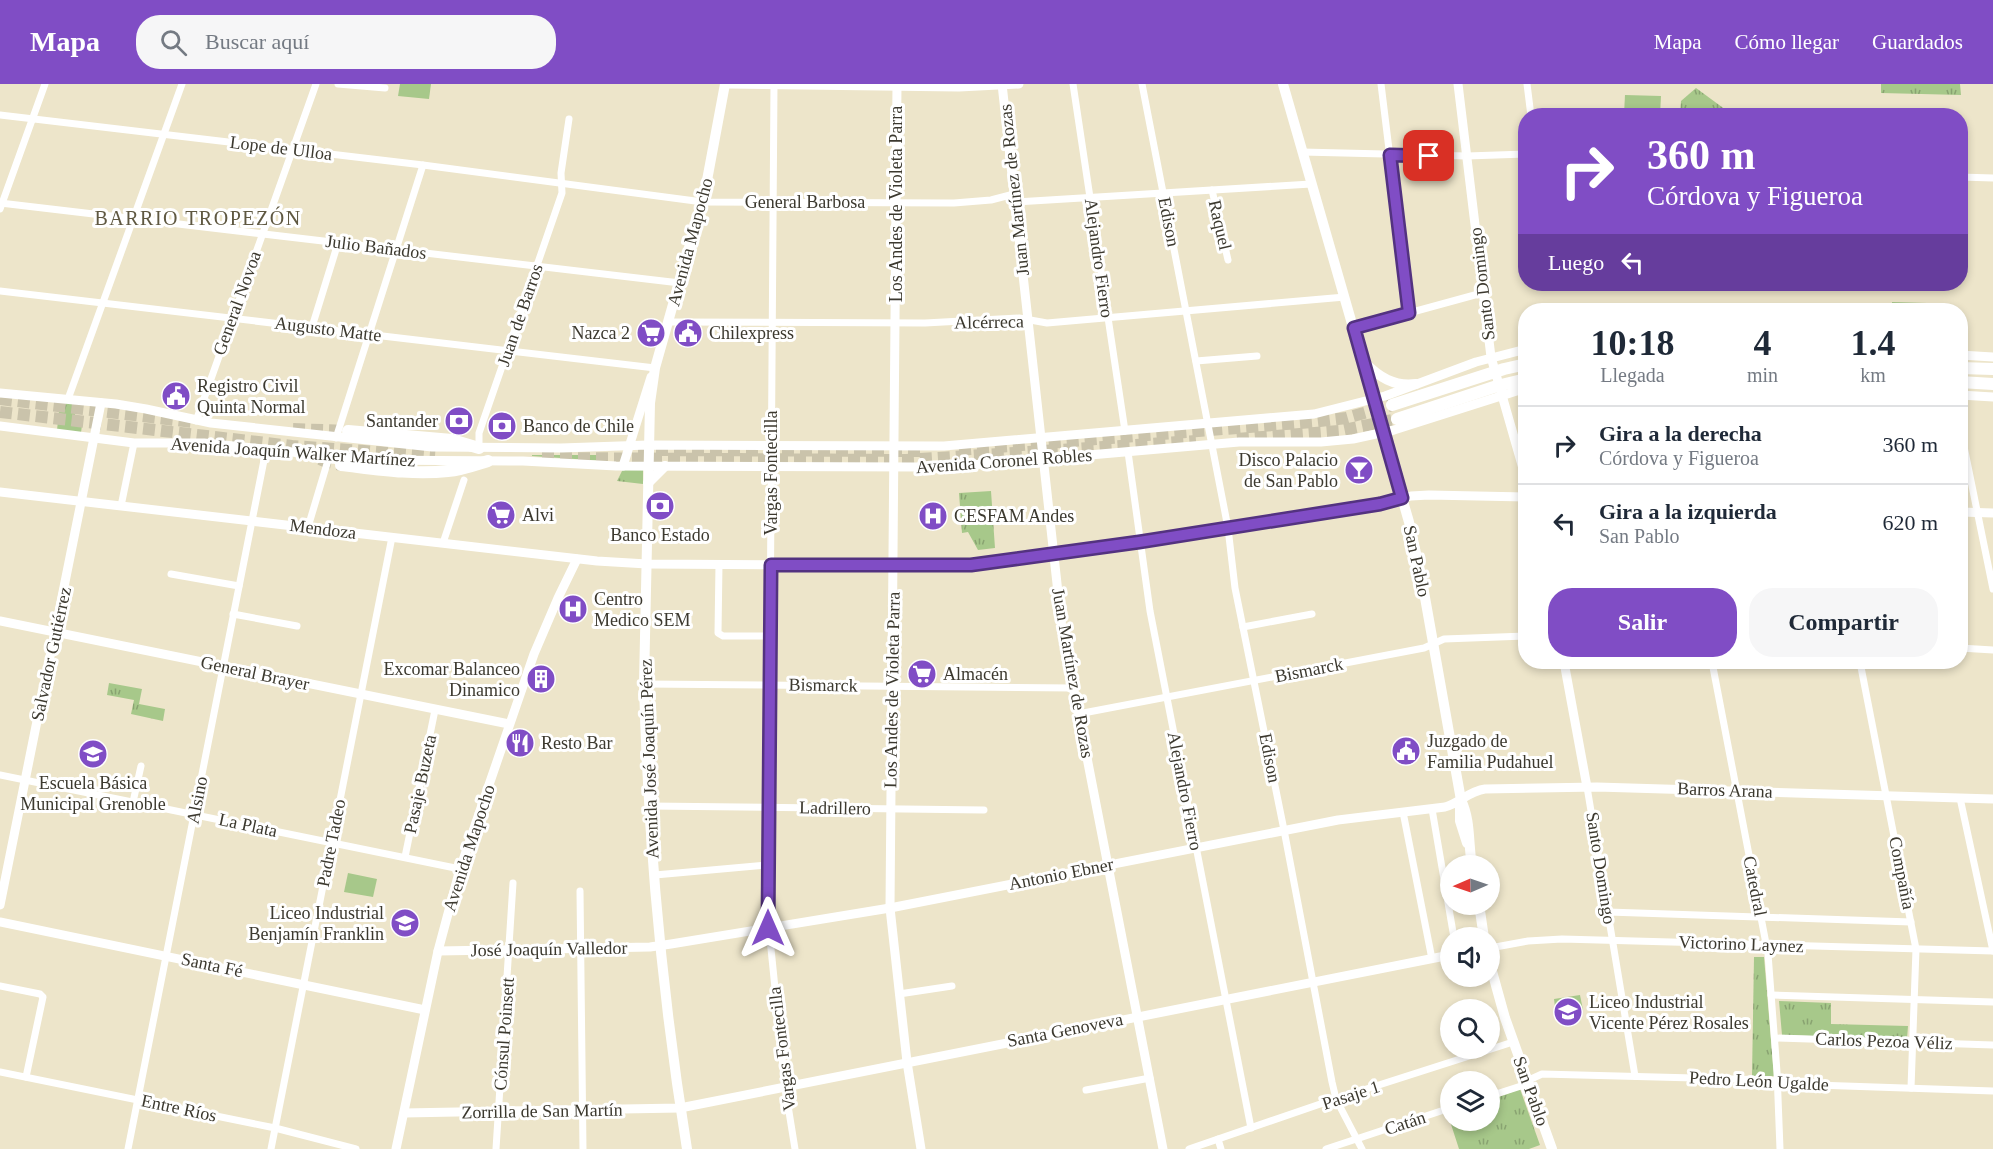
<!DOCTYPE html>
<html lang="es">
<head>
<meta charset="utf-8">
<style>
	body { margin:0; font-family:Georgia,serif; background:#f6f6f7; color:#1f2937; height:100vh; display:flex; flex-direction:column; font-size:22px; white-space:nowrap }
	* { box-sizing:border-box; margin:0 }
	p { font-size:20px; color:#747a83 }
	.icon { flex:none; width:33px; height:33px; fill:none; stroke:currentColor; stroke-width:2; stroke-linecap:round; stroke-linejoin:round }
	.map { position:relative; flex:1; overflow:hidden }
	.drawer { position:absolute; left:1518px; top:219px; width:450px; height:366px; display:flex; flex-direction:column; background:#fff; border-radius:24px; box-shadow:0 3px 9px #0003 }
	.drawer>* { flex:none }
	.guide { position:absolute; left:1518px; top:24px; width:450px; height:183px; border-radius:24px; box-shadow:0 3px 9px #0003; background:#804dc5; color:#fff; overflow:hidden }
	.needle { width:39px; rotate:268deg }
	.buttons { position:absolute; left:1440px; top:771px; display:grid; gap:12px }
	.buttons a { display:grid; place-items:center; width:60px; height:60px; border-radius:50%; background:#fff; box-shadow:0 3px 9px #0003; font-size:30px }
	.pin { position:absolute; display:grid; place-items:center; width:51px; height:51px; color:#fff; margin:-26px; border-radius:12px; box-shadow:0 3px 9px #0006 }
	.me { position:absolute; width:66px; margin:-33px; rotate:0deg; stroke-linejoin:round; filter:drop-shadow(0 0 4px #0008) }
	.turn { display:flex; align-items:center; gap:21px; height:126px; padding:0 30px; font-size:27px }
	.turn .icon { width:78px; height:78px; stroke-width:2.5 }
	.turn b { display:block; font-size:42px; line-height:51px }
	.then { display:flex; align-items:center; height:57px; padding:0 30px; background:#0003; gap:12px; font-size:22px }
	.eta { display:flex; justify-content:space-evenly; align-items:center; height:102px; text-align:center }
	.eta b { font-size:36px; font-weight:700; line-height:42px }
	.primary-button { display:flex; gap:12px; margin-top:auto; padding:12px 30px }
	.primary-button a { flex:1; height:69px; border-radius:24px; background:#804dc5; color:#fff; font-size:24px; font-weight:700; line-height:69px; text-align:center }
	.primary-button a+a { background:#f6f6f7; color:#1f2937 }
	ul { padding:0; list-style:none }
	li { display:flex; align-items:center; gap:18px; height:78px; padding:0 30px; border-top:2px solid #e0e1e3 }
	li div { flex:1 }
	li b { display:block; font-size:22px }
	li em { font-style:normal }
	header { display:flex; align-items:center; gap:36px; box-sizing:border-box; height:84px; padding:0 30px; background:#804dc5; color:#fff }
	header strong { font-size:28px }
	nav { display:flex; gap:33px; margin-inline-start:auto; font-size:21px }
	.search { width:420px; height:54px; background:#f6f6f7; display:flex; align-items:center; gap:15px; box-sizing:border-box; padding:0 21px; border-radius:24px; color:#747a83; font-size:22px }
	.map>svg:first-child { display:block }
	.grass { fill:url(#grass-tufts) }
	.pitch { fill:#a7c88a }
	.lines { fill:none; stroke-linecap:round; stroke-linejoin:round }
	.highway-tunnel { stroke:#cac3ab; stroke-width:12; stroke-dasharray:12 6; stroke-linecap:butt }
	.street { stroke:#fff; stroke-width:7 }
	.secondary { stroke:#fff; stroke-width:9 }
	.primary { stroke:#fff; stroke-width:10 }
	.highway { stroke:#fff; stroke-width:12 }
	.route-casing { stroke:#533280; stroke-width:15 }
	.route { stroke:#804dc5; stroke-width:10 }
	.labels { text-anchor:middle; stroke-width:6; stroke-linejoin:round; paint-order:stroke }
	.street-label { font-size:18px; fill:#3c392f; stroke:#fff }
	.poi-label { font-size:18px; fill:#3c392f; stroke:#fff; text-anchor:start }
	.neighbourhood-label { font-size:20px; letter-spacing:1.5px; fill:#5f5841; stroke:#fff }
</style>
</head>
<body>
<header>
<strong>Mapa</strong>
<div class="search"><svg class="icon" aria-label="search" viewBox="0 0 24 24"><circle cx="10" cy="10" r="6"/><path d="M15 15l6 6"/></svg>Buscar aquí</div>
<nav><a>Mapa</a><a>Cómo llegar</a><a>Guardados</a></nav>
</header>
<div class="map">
<svg width="1993" height="1065" viewBox="0 0 1993 1065">
	<defs>
		<pattern id="grass-tufts" width="24" height="20" patternUnits="userSpaceOnUse" patternTransform="scale(1.5)"><rect width="24" height="20" fill="#a7c88a"/><path d="M3 7l-1-3M5 7V3M7 7l1-3M15 17l-1-3M17 17v-4M19 17l1-3" fill="none" stroke="#89a371"/></pattern>
	</defs>
	<rect width="100%" height="100%" fill="#ede5ca"/>
	<!-- grass -->
	<g class="grass">
		<path d="M1881,0h79l1,11 -80,-2z"/>
		<path d="M1696,4l30,22v5h-46l1,-14z"/>
		<path d="M60,318l16,2 -2,20 8,1 -1,8 -24,-3z"/>
		<path d="M532,371h72v6l-72,-5z"/>
		<path d="M623,385l20,1v14l-26,-3z"/>
		<path d="M991,407l4,57 -17,2 -10,-18 -6,1 -3,-40z"/>
		<path d="M109,599l33,6 -3,15 26,5 -2,12 -32,-7 3,-14 -27,-5z"/>
		<path d="M1754,873h10l10,119h-22z"/>
		<path d="M1779,917l52,2v21l77,2 -1,13 -125,-4z"/>
		<path d="M1520,1005l20,56 -11,4h-70l-11,-34 2,-1v6h40v-20z"/>
	</g>
	<!-- pitch -->
	<g class="pitch">
		<path d="M400,0h31l-2,15 -31,-3z"/>
		<path d="M1625,11l36,1 -1,19 -36,-1z"/>
		<path d="M1892,218l35,1v7h-35z"/>
		<path d="M348,789l29,6 -4,18 -29,-5z"/>
		<path d="M1580,911l3,15 -27,5 -2,-16z"/>
	</g>
	<g class="lines">
		<!-- highway-tunnel -->
		<g class="highway-tunnel">
			<path d="M0,315l192,23"/>
			<path d="M0,328l292,34 143,10"/>
			<path d="M293,345l55,2"/>
			<path d="M1237,355l102,-8 58,-12"/>
			<path d="M638,366l285,1"/>
			<path d="M959,366l353,-28 34,-4 46,-13"/>
			<path d="M304,367l20,10 17,4"/>
			<path d="M542,374l364,2 290,-19"/>
		</g>
		<!-- street -->
		<g class="street">
			<path d="M338,0l47,4"/>
			<path d="M774,0l-6,835 17,168 10,62"/>
			<path d="M1073,0l52,347"/>
			<path d="M1142,0l86,444 7,60 49,242 48,252 4,17 26,50"/>
			<path d="M1381,0l28,229"/>
			<path d="M1527,0l4,32"/>
			<path d="M0,31l423,50 280,37 251,1 37,-3 23,-6"/>
			<path d="M1302,68l165,4 59,-2"/>
			<path d="M1960,93l33,1"/>
			<path d="M1212,106l16,70"/>
			<path d="M1015,118l296,-18"/>
			<path d="M0,119l680,80"/>
			<path d="M0,125l45,-125"/>
			<path d="M0,207l655,77"/>
			<path d="M668,238l257,1 94,-5 28,5 298,-26"/>
			<path d="M312,243l26,-84"/>
			<path d="M1354,244l128,-35"/>
			<path d="M1196,277l61,-5"/>
			<path d="M68,315l114,-315"/>
			<path d="M196,337l120,-337"/>
			<path d="M1960,343l33,162"/>
			<path d="M336,354l87,-273"/>
			<path d="M479,364v-15l83,-240 -1,-20 8,-54"/>
			<path d="M1128,368l22,159 101,517"/>
			<path d="M121,422l13,-63"/>
			<path d="M308,443l21,-70"/>
			<path d="M443,459l21,-63"/>
			<path d="M719,480l-1,69 5,3h47"/>
			<path d="M171,490l68,12"/>
			<path d="M233,530l64,12"/>
			<path d="M1243,543l69,-13"/>
			<path d="M1960,564l33,2"/>
			<path d="M1712,578l56,292 9,118 3,77"/>
			<path d="M1860,578l56,287 -5,139"/>
			<path d="M644,600l429,4"/>
			<path d="M1078,630l346,-66 20,-9 82,-3"/>
			<path d="M0,691l460,94"/>
			<path d="M1587,703l48,289"/>
			<path d="M1960,714l33,153"/>
			<path d="M133,718l8,-36"/>
			<path d="M650,722l334,4"/>
			<path d="M1432,725l22,129"/>
			<path d="M1403,728l29,147"/>
			<path d="M405,773l30,-147"/>
			<path d="M655,791l113,-10"/>
			<path d="M580,807l3,258"/>
			<path d="M1608,828l303,10"/>
			<path d="M1490,864l38,-7 34,-2 431,12"/>
			<path d="M0,902l40,8 3,3 -17,80"/>
			<path d="M899,910l53,-8"/>
			<path d="M1771,911l222,7"/>
			<path d="M1775,954l218,7"/>
			<path d="M0,988l275,56 81,21"/>
			<path d="M1086,1006l64,-12"/>
			<path d="M1490,1012l31,-10 10,-7 11,-5 228,6 16,4 207,7"/>
			<path d="M1218,1055l3,10"/>
			<path d="M128,1065l138,-699"/>
			<path d="M271,1065l121,-612"/>
			<path d="M496,1065l17,-266"/>
			<path d="M1189,1065l140,-48 184,-59"/>
			<path d="M1326,1065l124,-41"/>
		</g>
		<!-- secondary -->
		<g class="secondary">
			<path d="M729,0l230,3 60,-3"/>
			<path d="M897,0l-7,824 17,154 14,87"/>
			<path d="M1002,0l60,545 101,520"/>
			<path d="M1458,0l33,273 35,122"/>
			<path d="M1960,271l33,2"/>
			<path d="M0,309l116,11 30,5 65,14 221,24 129,1 87,-3 296,1 370,-32 71,-18 91,-34 50,-13"/>
			<path d="M1960,311l33,2"/>
			<path d="M0,342l134,17h70l166,17 153,1 93,5 302,1 68,-3 253,-22h82l32,-3 41,-9 132,-42"/>
			<path d="M623,382l28,-89"/>
			<path d="M0,408l597,69 50,3 293,2 31,-1 83,-11 326,-50 31,-8 18,-1 97,2"/>
			<path d="M1960,428l33,1"/>
			<path d="M0,537l509,103"/>
			<path d="M1564,578l23,125"/>
			<path d="M0,821l101,-502"/>
			<path d="M0,838l425,88"/>
			<path d="M438,867l212,-4 21,-3 219,-36 448,-88 107,-13c15,-4 24,-16 40,-18l112,-2 396,12"/>
			<path d="M404,1029l276,-5 770,-153"/>
			<path d="M396,1065l42,-198 22,-82 74,-215 24,-56 19,-39"/>
		</g>
		<!-- primary -->
		<g class="primary">
			<path d="M1283,0l126,438 12,53 40,225c10,21 7,43 11,66"/>
			<path d="M1364,278c15,15 30,25 52,22"/>
			<path d="M648,399l17,-17"/>
			<path d="M1460,719v18l7,22"/>
			<path d="M1479,820l5,34"/>
			<path d="M1490,880l15,54 47,131"/>
			<path d="M687,1065c-25,-154 -39,-309 -43,-465l6,-281 5,-35 50,-177 20,-107"/>
		</g>
		<!-- highway -->
		<g class="highway">
			<path d="M1960,284l33,1"/>
			<path d="M1960,298l33,2"/>
			<path d="M1392,321l112,-36 22,-5"/>
			<path d="M1397,335l100,-33 29,-7"/>
			<path d="M348,347l104,9 27,8"/>
			<path d="M341,381c35,4 71,10 107,6 14,-1 27,-6 40,-10"/>
		</g>
	</g>
	<g class="lines">
		<!-- route casing -->
		<g class="route-casing">
			<path id="route" d="M768,844l3,-363h200l168,-23 241,-38 22,-6 -48,-170 55,-15 -19,-158 39,1"/>
		</g>
		<!-- route -->
		<use href="#route" class="route"/>
	</g>
	<!-- icons -->
	<defs>
		<g id="supermarket-disc" transform="scale(1.5)"><circle r="9.5" fill="#804dc5" stroke="#fff"/><path d="M-6-5.5h2.5l.6 2H6L4.5 2H-2.5L-4.4-4H-6ZM-1.5 3.2a1.3 1.3 0 1 0 .1 0ZM3 3.2a1.3 1.3 0 1 0 .1 0Z" fill="#fff"/></g>
		<g id="civic-disc" transform="scale(1.5)"><circle r="9.5" fill="#804dc5" stroke="#fff"/><path d="M-.6-6.5H3V-4.5H.6V-3L4-1V1h2V6H-6V1h2V-1L-.6-3ZM-1.2 2.5V6h2.4V2.5Z" fill="#fff"/></g>
		<g id="bank-disc" transform="scale(1.5)"><circle r="9.5" fill="#804dc5" stroke="#fff"/><path d="M-6-4H6V4H-6ZM0-2.3a2.3 2.3 0 1 0 0 4.6a2.3 2.3 0 1 0 0-4.6Z" fill="#fff"/></g>
		<g id="bar-disc" transform="scale(1.5)"><circle r="9.5" fill="#804dc5" stroke="#fff"/><path d="M-6-5H6L.8 .8V4.5H3.5V6h-7V4.5H-.8V.8Z" fill="#fff"/></g>
		<g id="hospital-disc" transform="scale(1.5)"><circle r="9.5" fill="#804dc5" stroke="#fff"/><path d="M-5-5h3v3.5h4V-5h3V5h-3V1.5h-4V5h-3Z" fill="#fff"/></g>
		<g id="building-disc" transform="scale(1.5)"><circle r="9.5" fill="#804dc5" stroke="#fff"/><path d="M-4-6H4V6H1V3H-1V6H-4ZM-2.5-4.3h1.7v1.8h-1.7ZM.8-4.3h1.7v1.8H.8ZM-2.5-1h1.7V.8h-1.7ZM.8-1h1.7V.8H.8Z" fill="#fff"/></g>
		<g id="restaurant-disc" transform="scale(1.5)"><circle r="9.5" fill="#804dc5" stroke="#fff"/><path d="M-5-6h1v4h1v-4h1v4h1v-4h1v5L-1.5 .5V6h-2V.5L-5-1ZM5-6V6H3V1.5H1.5Q1.5-4 5-6Z" fill="#fff"/></g>
		<g id="school-disc" transform="scale(1.5)"><circle r="9.5" fill="#804dc5" stroke="#fff"/><path d="M0-5L7-2L0 1L-7-2ZM-4 1L0 2.5L4 1V4Q0 6-4 4Z" fill="#fff"/></g>
	</defs>
	<g fill-rule="evenodd">
		<use href="#supermarket-disc" x="651" y="249"/>
		<use href="#civic-disc" x="688" y="249"/>
		<use href="#civic-disc" x="176" y="312"/>
		<use href="#bank-disc" x="459" y="337"/>
		<use href="#bank-disc" x="502" y="342"/>
		<use href="#bar-disc" x="1359" y="386"/>
		<use href="#bank-disc" x="660" y="422"/>
		<use href="#supermarket-disc" x="501" y="431"/>
		<use href="#hospital-disc" x="933" y="432"/>
		<use href="#hospital-disc" x="573" y="525"/>
		<use href="#supermarket-disc" x="922" y="590"/>
		<use href="#building-disc" x="541" y="595"/>
		<use href="#restaurant-disc" x="520" y="659"/>
		<use href="#civic-disc" x="1406" y="667"/>
		<use href="#school-disc" x="93" y="670"/>
		<use href="#school-disc" x="405" y="839"/>
		<use href="#school-disc" x="1568" y="928"/>
	</g>
	<g class="labels">
		<!-- street labels -->
		<g class="street-label">
			<text transform="translate(281 64) rotate(7)" y="6">Lope de Ulloa</text>
			<text transform="translate(1014 106) rotate(-96)" y="6">Juan Martínez de Rozas</text>
			<text x="805" y="124">General Barbosa</text>
			<text transform="translate(896 120) rotate(-90)" y="6">Los Andes de Violeta Parra</text>
			<text transform="translate(1169 138) rotate(79)" y="6">Edison</text>
			<text transform="translate(1220 141) rotate(77)" y="6">Raquel</text>
			<text transform="translate(690 158) rotate(-75)" y="6">Avenida Mapocho</text>
			<text transform="translate(376 163) rotate(7)" y="6">Julio Bañados</text>
			<text transform="translate(1099 174) rotate(82)" y="6">Alejandro Fierro</text>
			<text transform="translate(1482 200) rotate(-97)" y="6">Santo Domingo</text>
			<text transform="translate(237 219) rotate(-70)" y="6">General Novoa</text>
			<text transform="translate(520 231) rotate(-71)" y="6">Juan de Barros</text>
			<text transform="translate(989 238) rotate(-1)" y="6">Alcérreca</text>
			<text transform="translate(328 245) rotate(7)" y="6">Augusto Matte</text>
			<text transform="translate(293 368) rotate(4)" y="6">Avenida Joaquín Walker Martínez</text>
			<text transform="translate(1004 377) rotate(-4)" y="6">Avenida Coronel Robles</text>
			<text transform="translate(771 389) rotate(-90)" y="6">Vargas Fontecilla</text>
			<text transform="translate(323 445) rotate(7)" y="6">Mendoza</text>
			<text transform="translate(1417 477) rotate(78)" y="6">San Pablo</text>
			<text transform="translate(51 570) rotate(-78)" y="6">Salvador Gutiérrez</text>
			<text transform="translate(1309 586) rotate(-11)" y="6">Bismarck</text>
			<text transform="translate(255 589) rotate(12)" y="6">General Brayer</text>
			<text transform="translate(1073 589) rotate(80)" y="6">Juan Martínez de Rozas</text>
			<text transform="translate(823 601) rotate(1)" y="6">Bismarck</text>
			<text transform="translate(892 606) rotate(-89)" y="6">Los Andes de Violeta Parra</text>
			<text transform="translate(1270 674) rotate(79)" y="6">Edison</text>
			<text transform="translate(649 675) rotate(-92)" y="6">Avenida José Joaquín Pérez</text>
			<text transform="translate(420 700) rotate(-78)" y="6">Pasaje Buzeta</text>
			<text transform="translate(1725 706) rotate(2)" y="6">Barros Arana</text>
			<text transform="translate(1185 707) rotate(79)" y="6">Alejandro Fierro</text>
			<text transform="translate(197 716) rotate(-79)" y="6">Alsino</text>
			<text transform="translate(835 724) rotate(1)" y="6">Ladrillero</text>
			<text transform="translate(248 741) rotate(12)" y="6">La Plata</text>
			<text transform="translate(331 759) rotate(-79)" y="6">Padre Tadeo</text>
			<text transform="translate(469 764) rotate(-72)" y="6">Avenida Mapocho</text>
			<text transform="translate(1601 784) rotate(81)" y="6">Santo Domingo</text>
			<text transform="translate(1902 789) rotate(79)" y="6">Compañía</text>
			<text transform="translate(1061 790) rotate(-11)" y="6">Antonio Ebner</text>
			<text transform="translate(1755 802) rotate(79)" y="6">Catedral</text>
			<text transform="translate(1741 860) rotate(2)" y="6">Victorino Laynez</text>
			<text transform="translate(549 865) rotate(-1)" y="6">José Joaquín Valledor</text>
			<text transform="translate(212 881) rotate(12)" y="6">Santa Fé</text>
			<text transform="translate(1065 946) rotate(-11)" y="6">Santa Genoveva</text>
			<text transform="translate(504 950) rotate(-86)" y="6">Cónsul Poinsett</text>
			<text transform="translate(1884 957) rotate(2)" y="6">Carlos Pezoa Véliz</text>
			<text transform="translate(782 965) rotate(-97)" y="6">Vargas Fontecilla</text>
			<text transform="translate(1759 997) rotate(3)" y="6">Pedro León Ugalde</text>
			<text transform="translate(1531 1007) rotate(70)" y="6">San Pablo</text>
			<text transform="translate(1351 1011) rotate(-18)" y="6">Pasaje 1</text>
			<text transform="translate(179 1024) rotate(12)" y="6">Entre Ríos</text>
			<text transform="translate(542 1027) rotate(-1)" y="6">Zorrilla de San Martín</text>
			<text transform="translate(1405 1039) rotate(-18)" y="6">Catán</text>
		</g>
		<!-- poi labels -->
		<g class="poi-label">
			<text x="630" y="255" text-anchor="end">Nazca 2</text>
			<text x="709" y="255">Chilexpress</text>
			<text x="197" y="308">Registro Civil<tspan x="197" dy="21">Quinta Normal</tspan></text>
			<text x="438" y="343" text-anchor="end">Santander</text>
			<text x="523" y="348">Banco de Chile</text>
			<text x="1338" y="382" text-anchor="end">Disco Palacio<tspan x="1338" dy="21">de San Pablo</tspan></text>
			<text x="522" y="437">Alvi</text>
			<text x="954" y="438">CESFAM Andes</text>
			<text x="660" y="457" text-anchor="middle">Banco Estado</text>
			<text x="594" y="521">Centro<tspan x="594" dy="21">Medico SEM</tspan></text>
			<text x="520" y="591" text-anchor="end">Excomar Balanceo<tspan x="520" dy="21">Dinamico</tspan></text>
			<text x="943" y="596">Almacén</text>
			<text x="1427" y="663">Juzgado de<tspan x="1427" dy="21">Familia Pudahuel</tspan></text>
			<text x="541" y="665">Resto Bar</text>
			<text x="93" y="705" text-anchor="middle">Escuela Básica<tspan x="93" dy="21">Municipal Grenoble</tspan></text>
			<text x="384" y="835" text-anchor="end">Liceo Industrial<tspan x="384" dy="21">Benjamín Franklin</tspan></text>
			<text x="1589" y="924">Liceo Industrial<tspan x="1589" dy="21">Vicente Pérez Rosales</tspan></text>
		</g>
		<!-- neighbourhood labels -->
		<g class="neighbourhood-label">
			<text x="198" y="141">BARRIO TROPEZÓN</text>
		</g>
	</g>
</svg>
<div class="buttons">
<a><svg class="needle" viewBox="-14 -14 28 28"><path d="M0-13l5 13h-10z" fill="#e53935"/><path d="M0 13l5-13h-10z" fill="#747a83"/></svg></a>
<a><svg class="icon" aria-label="sound" viewBox="0 0 24 24"><path d="M4 9h4l5-4v14l-5-4H4zM17 9q2 3 0 6"/></svg></a>
<a><svg class="icon" aria-label="search" viewBox="0 0 24 24"><circle cx="10" cy="10" r="6"/><path d="M15 15l6 6"/></svg></a>
<a><svg class="icon" aria-label="layers" viewBox="0 0 24 24"><path d="M12 4l9 5-9 5-9-5zM3 14l9 5 9-5"/></svg></a>
</div>
<div class="pin" style="left:1429px;top:72px;background:#d93025"><svg class="icon" aria-label="arrive" viewBox="0 0 24 24"><path d="M6 21V4h12l-3 4 3 4H6"/></svg></div>
<svg class="me" style="left:768px;top:844px" viewBox="-20 -20 40 40"><path d="M0-17L14 15 0 8-14 15z" fill="#804dc5" stroke="#fff" stroke-width="4"/></svg>
<div class="guide">
<div class="turn"><svg class="icon" aria-label="right" viewBox="0 0 24 24"><path d="M7 20v-9h11M14 6l5 5-5 5"/></svg><div><b>360 m</b>Córdova y Figueroa</div></div>
<div class="then">Luego<svg class="icon" aria-label="left" viewBox="0 0 24 24"><path d="M17 20v-9H6M10 6l-5 5 5 5"/></svg></div>
</div>
<section class="drawer">
<div class="eta">
<div><b>10:18</b><p>Llegada</p></div>
<div><b>4</b><p>min</p></div>
<div><b>1.4</b><p>km</p></div>
</div>
<ul>
<li><svg class="icon" aria-label="right" viewBox="0 0 24 24"><path d="M7 20v-9h11M14 6l5 5-5 5"/></svg><div><b>Gira a la derecha</b><p>Córdova y Figueroa</p></div><em>360 m</em></li>
<li><svg class="icon" aria-label="left" viewBox="0 0 24 24"><path d="M17 20v-9H6M10 6l-5 5 5 5"/></svg><div><b>Gira a la izquierda</b><p>San Pablo</p></div><em>620 m</em></li>
</ul>
<div class="primary-button"><a>Salir</a><a>Compartir</a></div>
</section>
</div>
</body>
</html>
